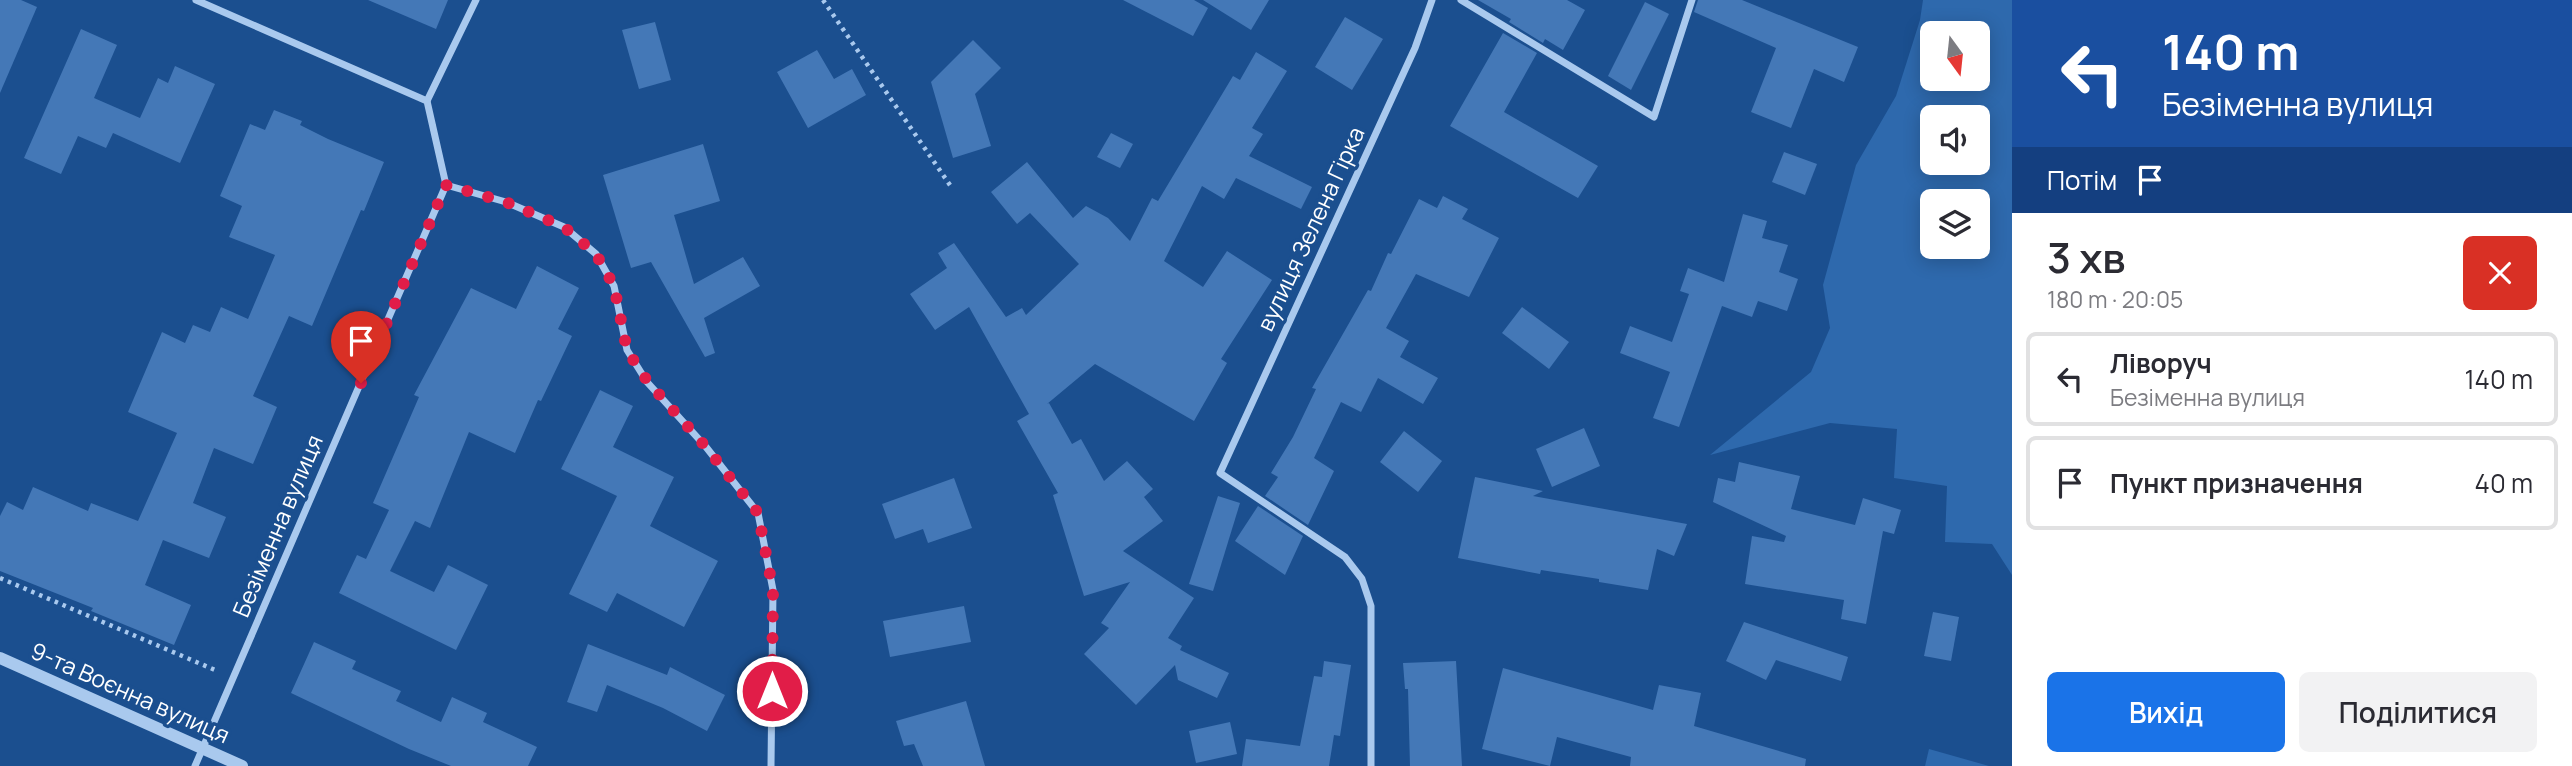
<!DOCTYPE html>
<html lang="uk">
<head>
<meta charset="utf-8">
<style>
	body { margin:0; font-family:Manrope,sans-serif; background:#f2f2f3; color:#2b2b33; height:100vh; display:flex; flex-direction:column; font-size:26px; white-space:nowrap }
	* { box-sizing:border-box; margin:0 }
	p { font-size:23px; color:#7c7c81 }
	.icon { flex:none; width:38px; height:38px; fill:none; stroke:currentColor; stroke-width:2; stroke-linecap:round; stroke-linejoin:round }
	.map { position:relative; flex:1; overflow:hidden }
	.details { display:flex; flex-direction:column; background:#fff; width:560px }
	.details>* { flex:none }
	.guide { background:#1a4fa0; color:#fff; overflow:hidden }
	.needle { width:46px; rotate:165deg }
	.controls { position:absolute; left:1920px; top:21px; display:grid; gap:14px }
	.controls a { display:grid; place-items:center; width:70px; height:70px; border-radius:10px; background:#fff; box-shadow:0 4px 18px #0003; font-size:35px }
	.pin { position:absolute; display:grid; place-items:center; width:60px; height:60px; color:#fff; margin:-72px -30px; border-radius:50% 50% 50% 0; rotate:-45deg; box-shadow:0 0 7px #0007 }
	.pin .icon { rotate:45deg }
	.me { position:absolute; width:77px; margin:-38px; rotate:0deg; stroke-linejoin:round; filter:drop-shadow(0 0 5px #0008) }
	.turn { display:flex; align-items:center; gap:24px; height:147px; padding:0 35px; font-size:32px }
	.turn .icon { width:91px; height:91px; stroke-width:2.5 }
	.turn b { display:block; font-size:49px; line-height:60px }
	.then { display:flex; align-items:center; height:66px; padding:0 35px; background:#0003; gap:14px; font-size:26px }
	.round { display:grid; place-items:center; flex:none; width:74px; height:74px; border-radius:10px; background:#f2f2f3 }
	.head { display:flex; align-items:center; justify-content:space-between; height:119px; padding:0 35px }
	h1 { font-size:42px; font-weight:600; line-height:52px }
	.primary-button { display:flex; gap:14px; margin-top:auto; padding:14px 35px }
	.primary-button a { flex:1; height:80px; border-radius:10px; background:#1a73e8; color:#fff; font-size:28px; font-weight:600; line-height:80px; text-align:center }
	.primary-button a+a { background:#f2f2f3; color:#2b2b33 }
	ul { padding:0; list-style:none }
	li { display:flex; align-items:center; gap:21px; height:94px; margin:0 14px 10px; padding:0 21px; border:4px solid #e1e1e2; border-radius:10px }
	li div { flex:1 }
	li b { display:block; font-size:26px }
	li em { font-style:normal }
	main { display:flex; flex:1; min-height:0 }
	.map>svg:first-child { display:block }
	.green { fill:#2e69ad; fill-rule:evenodd }
	.building { fill:#4478b7 }
	.lines { fill:none; stroke-linecap:round; stroke-linejoin:round }
	.path { stroke:#a9c9ee; stroke-width:4.5; stroke-dasharray:3.5 5; stroke-linecap:butt }
	.minor { stroke:#a9c9ee; stroke-width:7 }
	.tertiary { stroke:#a9c9ee; stroke-width:12 }
	.route { stroke:#e11d48; stroke-width:12; stroke-dasharray:0 21.6 }
	.labels { text-anchor:middle; stroke-width:7; stroke-linejoin:round; paint-order:stroke }
	.street-label { font-size:23px; fill:#fff; stroke:#1b4f8f }
</style>
</head>
<body>
<main>
<div class="map">
<svg width="2012" height="766" viewBox="0 0 2012 766">
	<rect width="100%" height="100%" fill="#1b4f8f"/>
	<!-- green -->
	<g class="green">
		<path d="M1923,0h89v575l-20,-31 -47,-2 2,-56 -53,-8 3,-49 -67,-6 -120,32 101,-83 19,-44 -7,-43 33,-120 40,-69 24,-76zM1932,33h46v46h-46zM1932,117h46v46h-46zM1932,201h46v46h-46z"/>
		<path d="M1929,749l60,17h-64z"/>
	</g>
	<!-- building -->
	<g class="building">
		<path d="M0,0h21l16,7 -37,86z"/>
		<path d="M368,0h80l-12,29z"/>
		<path d="M1123,0h71l14,8 -15,28z"/>
		<path d="M1203,0h66l-18,30z"/>
		<path d="M1478,0h89l18,10 -22,40 -18,-11 -2,4 -34,-21 2,-3z"/>
		<path d="M1698,0h44l116,47 -14,35 -30,-13 -23,59 -40,-16 25,-64 -82,-36z"/>
		<path d="M1645,2l24,12 -38,76 -23,-14z"/>
		<path d="M1345,17l38,22 -31,51 -37,-23z"/>
		<path d="M655,22l16,58 -32,9 -17,-59z"/>
		<path d="M81,29l36,16 -23,53 46,20 18,-40 10,5 7,-17 40,18 -35,79 -67,-30 -7,15 -28,-12 -17,38 -37,-16z"/>
		<path d="M1503,33l34,20 -33,59 94,54 -20,32 -128,-72z"/>
		<path d="M973,40l28,28 -26,26 16,52 -38,12 -22,-76z"/>
		<path d="M817,50l17,29 18,-10 14,26 -58,33 -31,-56z"/>
		<path d="M1256,52l31,19 -35,57 11,6 -14,22 63,31 -11,22 -65,-31 -12,21 -22,-13 -38,75 39,26 24,-36 45,29 -51,79 6,4 -33,58 -99,-57 -48,40 2,-1 23,41 9,-5 23,42 23,-20 26,28 -9,8 19,24 -40,30 71,47 -26,40 14,8 -2,4 49,23 -12,25 -39,-18 -3,-15 -39,40 -52,-51 25,-26 -8,-5 29,-41 -46,14 -31,-101 5,-2 -41,-72 12,-7 -60,-107 -34,23 -25,-36 37,-26 -9,-15 16,-10 52,74 16,-9 4,7 53,-51 -49,-51 -13,11 -26,-32 36,-30 46,56 13,-12 22,12 22,23 22,-43 6,3 75,-125 7,4z"/>
		<path d="M274,110l28,11 -2,4 28,14 56,23 -20,49 -3,-1 -49,116 -23,-10 -36,80 24,11 -24,57 -39,-16 -21,55 33,14 -17,41 -46,-18 -18,45 46,20 -17,40 -83,-34 2,-3 -93,-37v-55l7,-14 16,8 10,-23 55,24 3,-8 47,18 39,-88 -49,-21 34,-80 23,11 8,-18 17,7 11,-25 27,12 27,-64 -46,-18 13,-31 -22,-10 30,-72 15,6z"/>
		<path d="M1111,133l22,11 -13,24 -23,-11z"/>
		<path d="M703,144l17,57 -46,14 20,69 49,-27 17,29 -56,32 11,35 -10,4 -54,-95 -20,6 -28,-93z"/>
		<path d="M1784,152l33,12 -12,31 -33,-13z"/>
		<path d="M1443,196l25,13 -6,10 37,19 -30,59 -53,-23 -30,54 23,13 -9,16 38,21 -15,26 -45,-26 -17,34 -20,-10 -27,56 20,13 -26,54 -43,-29 13,-19 -7,-4 22,-36 23,-48 -4,-1 56,-98 3,1 17,-38 3,1 28,-55 18,9z"/>
		<path d="M1743,214l24,7 -5,17 26,7 -9,27 19,7 -11,32 -29,-10 -6,16 -30,-11 -43,121 -26,-9 17,-46 -50,-19 10,-27 42,16 17,-48 -9,-3 8,-23 36,14z"/>
		<path d="M537,266l42,22 -21,41 14,7 -31,65 -3,-1 -23,53 -46,-21 -39,96 -15,-7 -25,50 44,21 14,-27 40,20 -32,65 -117,-57 18,-38 9,4 23,-49 -16,-7 46,-106 -5,-2 57,-107 45,21z"/>
		<path d="M1522,307l47,35 -20,27 -47,-36z"/>
		<path d="M600,390l33,16 -20,41 61,30 -24,49 68,35 -34,66 -67,-34 -10,19 -38,-18 48,-98 -56,-27z"/>
		<path d="M1584,428l16,38 -48,21 -16,-38z"/>
		<path d="M1404,431l38,30 -24,31 -38,-30z"/>
		<path d="M1739,462l61,14 -9,33 64,16 8,-27 38,12 -7,24 -11,-3 -17,93 -25,-5 3,-19 -99,-16 7,-48 32,6 2,-6 -73,-34 5,-24 17,4z"/>
		<path d="M1475,477l68,14 -10,5 154,28 -13,32 -17,-7 -9,41 -49,-8v-3l-58,-9 -1,4 -82,-16z"/>
		<path d="M954,478l18,50 -44,15 -5,-14 -28,10 -13,-35z"/>
		<path d="M1218,496l22,7 -27,88 -24,-7z"/>
		<path d="M1258,506l45,30 -18,39 -50,-34z"/>
		<path d="M964,606l7,36 -81,15 -7,-36z"/>
		<path d="M1933,612l26,5 -8,44 -27,-5z"/>
		<path d="M1744,622l104,35 -7,24 -65,-21 -10,20 -40,-19z"/>
		<path d="M314,642l42,19 -4,8 49,22 -5,10 45,21 11,-25 35,16 -4,9 54,25 -9,19h-77l-42,-17 -118,-56z"/>
		<path d="M588,644l79,31 3,-8 55,28 -18,36 -44,-23 -56,-23 -10,27 -30,-10z"/>
		<path d="M1324,661l27,4 -11,71 -6,-1 -5,31h-87l4,-27 54,7 14,-70 8,1z"/>
		<path d="M1456,661l6,105h-52l-2,-77h-3l-2,-26z"/>
		<path d="M1503,668l150,42 6,-25 42,8 -7,33 112,33 -1,7h-175l1,-9 -74,-20 -7,29 -68,-17z"/>
		<path d="M966,701l19,65h-62l-9,-22 -10,2 -8,-25z"/>
		<path d="M1230,722l7,32 -41,9 -7,-32z"/>
	</g>
	<g class="lines">
		<!-- path -->
		<g class="path">
			<path d="M823,0l129,188"/>
			<path d="M0,578l215,92"/>
		</g>
		<!-- minor -->
		<g class="minor">
			<path d="M196,0l231,101 19,84 60,17 58,25 32,27 18,32 13,64 20,32 59,65 52,66 15,77 -2,176"/>
			<path d="M1461,0l193,117 38,-117"/>
			<path d="M427,101l49,-101"/>
			<path d="M195,766l251,-581"/>
			<path d="M1371,766v-160l-9,-27 -17,-22 -125,-84 195,-425 17,-48"/>
		</g>
		<!-- tertiary -->
		<path class="tertiary" d="M0,658l242,108"/>
	</g>
	<g class="lines">
		<!-- route -->
		<path class="route" d="M361,383l85,-198 60,17 58,25 32,27 18,32 13,64 10,16 11,16 58,65 52,66 15,77 -1,101"/>
	</g>
	<g class="labels">
		<!-- street labels -->
		<g class="street-label">
			<text transform="translate(1311 229) rotate(-65)" y="8">вулиця Зелена Гірка</text>
			<text transform="translate(278 526) rotate(-67)" y="8">Безіменна вулиця</text>
			<text transform="translate(130 693) rotate(24)" y="8">9-та Воєнна вулиця</text>
		</g>
	</g>
</svg>
<div class="controls">
<a><svg class="needle" viewBox="-14 -14 28 28"><path d="M0-13l5 13h-10z" fill="#e53935"/><path d="M0 13l5-13h-10z" fill="#7c7c81"/></svg></a>
<a><svg class="icon" aria-label="sound" viewBox="0 0 24 24"><path d="M4 9h4l5-4v14l-5-4H4zM17 9q2 3 0 6"/></svg></a>
<a><svg class="icon" aria-label="layers" viewBox="0 0 24 24"><path d="M12 4l9 5-9 5-9-5zM3 14l9 5 9-5"/></svg></a>
</div>
<div class="pin" style="left:361px;top:383px;background:#d93025"><svg class="icon" aria-label="arrive" viewBox="0 0 24 24"><path d="M6 21V4h12l-3 4 3 4H6"/></svg></div>
<svg class="me" style="left:772px;top:691px" viewBox="-20 -20 40 40"><circle r="17" fill="#e11d48" stroke="#fff" stroke-width="3"/><path d="M0-11L8 9 0 5-8 9z" fill="#fff"/></svg>
</div>
<section class="details">
<div class="guide">
<div class="turn"><svg class="icon" aria-label="left" viewBox="0 0 24 24"><path d="M17 20v-9H6M10 6l-5 5 5 5"/></svg><div><b>140 m</b>Безіменна вулиця</div></div>
<div class="then">Потім<svg class="icon" aria-label="arrive" viewBox="0 0 24 24"><path d="M6 21V4h12l-3 4 3 4H6"/></svg></div>
</div>
<div class="head"><div><h1>3 хв</h1><p>180 m · 20:05</p></div><a class="round" style="background:#d93025;color:#fff"><svg class="icon" aria-label="close" viewBox="0 0 24 24"><path d="M6 6l12 12M18 6L6 18"/></svg></a></div>
<ul>
<li><svg class="icon" aria-label="left" viewBox="0 0 24 24"><path d="M17 20v-9H6M10 6l-5 5 5 5"/></svg><div><b>Ліворуч</b><p>Безіменна вулиця</p></div><em>140 m</em></li>
<li><svg class="icon" aria-label="arrive" viewBox="0 0 24 24"><path d="M6 21V4h12l-3 4 3 4H6"/></svg><div><b>Пункт призначення</b></div><em>40 m</em></li>
</ul>
<div class="primary-button"><a>Вихід</a><a>Поділитися</a></div>
</section>
</main>
</body>
</html>
